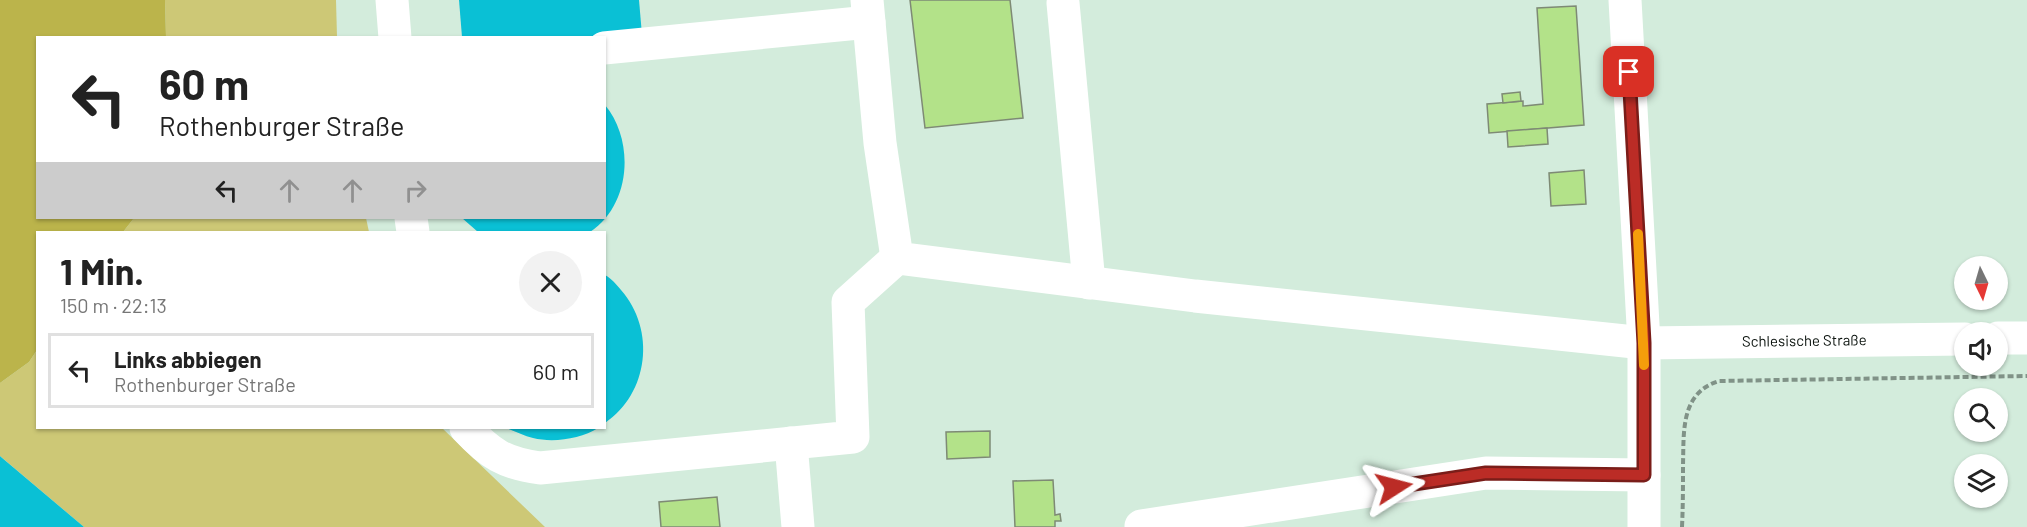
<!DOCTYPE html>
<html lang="de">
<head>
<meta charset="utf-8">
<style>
	body { margin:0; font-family:Barlow,sans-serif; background:#f2f2f2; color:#222; height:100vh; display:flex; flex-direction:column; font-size:22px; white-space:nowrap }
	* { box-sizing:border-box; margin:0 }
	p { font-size:20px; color:#767676 }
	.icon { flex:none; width:33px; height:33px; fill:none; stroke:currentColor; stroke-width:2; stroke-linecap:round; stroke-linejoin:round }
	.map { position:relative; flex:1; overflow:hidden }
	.side { position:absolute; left:36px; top:231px; width:570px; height:198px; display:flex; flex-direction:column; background:#fff; border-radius:0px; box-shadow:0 2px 4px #0004 }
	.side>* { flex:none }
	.hud { position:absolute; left:36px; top:36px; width:570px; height:183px; border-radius:0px; box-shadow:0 2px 4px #0004; background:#fff; color:#222; overflow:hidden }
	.needle { width:39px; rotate:175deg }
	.controls { position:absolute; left:1954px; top:256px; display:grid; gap:12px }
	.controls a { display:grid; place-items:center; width:54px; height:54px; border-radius:50%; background:#fff; box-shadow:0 2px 4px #0004; font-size:30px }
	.pin { position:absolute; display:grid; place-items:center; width:51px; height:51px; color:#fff; margin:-26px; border-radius:12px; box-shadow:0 3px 9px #0006 }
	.me { position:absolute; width:66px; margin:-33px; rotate:81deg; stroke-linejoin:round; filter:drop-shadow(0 0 4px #0008) }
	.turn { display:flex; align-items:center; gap:21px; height:126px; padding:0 24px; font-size:27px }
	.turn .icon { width:78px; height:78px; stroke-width:2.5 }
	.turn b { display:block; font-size:42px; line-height:51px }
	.lanes { display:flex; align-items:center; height:57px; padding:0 24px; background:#0003; justify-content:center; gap:30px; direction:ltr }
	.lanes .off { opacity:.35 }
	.round { display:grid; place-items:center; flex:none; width:63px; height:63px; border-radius:32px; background:#f2f2f2 }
	.headline { display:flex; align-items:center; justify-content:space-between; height:102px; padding:0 24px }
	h1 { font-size:36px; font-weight:700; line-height:45px }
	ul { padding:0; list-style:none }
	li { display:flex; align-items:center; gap:18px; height:75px; margin:0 12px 9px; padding:0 12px; border:3px solid #e0e0e0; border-radius:0px }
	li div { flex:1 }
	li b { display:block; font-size:22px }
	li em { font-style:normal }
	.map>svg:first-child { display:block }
	.green { fill:#cdc876 }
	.forest { fill:#bbb44b }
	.water { fill:#0ac0d5 }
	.building { fill:#b3e289; stroke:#7e8a75; stroke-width:1.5 }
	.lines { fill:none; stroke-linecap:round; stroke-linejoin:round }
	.path { stroke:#809287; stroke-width:4; stroke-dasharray:6 3; stroke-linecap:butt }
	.minor { stroke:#fff; stroke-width:33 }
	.route-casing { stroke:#7a1d19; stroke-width:15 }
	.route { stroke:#bb2c26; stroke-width:10 }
	.slow { stroke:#f59e0b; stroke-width:10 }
	.labels { text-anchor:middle; stroke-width:6; stroke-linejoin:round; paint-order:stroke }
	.street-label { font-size:15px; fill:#09110c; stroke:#d3ecdc }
</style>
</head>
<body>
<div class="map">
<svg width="2027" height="527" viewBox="0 0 2027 527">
	<rect width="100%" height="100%" fill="#d3ecdc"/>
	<!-- green -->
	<g class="green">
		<path d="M165,0h171l1,37h-171z"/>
		<path d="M134,218h232l3,14h-246z"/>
		<path d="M37,350l1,78h404l103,99h-461l-84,-71v-73l29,-21z"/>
	</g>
	<!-- forest -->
	<path class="forest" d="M0,0h165l1,37 -128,1v180h96l-11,14h-85l-1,118 -8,12 -29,21z"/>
	<!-- water -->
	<g class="water">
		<path d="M459,0h180l3,35 -38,3 -142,-1z"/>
		<path d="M605,105c30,36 26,100 -15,127h-112l-16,-14h142z"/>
		<path d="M605,275c7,4 11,9 16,15 35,40 28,103 -16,133z"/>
		<path d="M506,428h92c-17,11 -45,15 -65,10 -9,-2 -18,-7 -27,-10z"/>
		<path d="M0,456l1,1 83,70h-84z"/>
	</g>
	<!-- building -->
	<g class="building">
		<path d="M910,0h100l13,118 -98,10z"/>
		<path d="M1576,6l8,119 -95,8 -2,-29 36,-3v5l20,-2 -6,-96z"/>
		<path d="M1520,92l1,9 -18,2 -1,-9z"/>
		<path d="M1547,128l1,16 -40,3 -1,-16z"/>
		<path d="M1584,170l2,34 -35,2 -2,-33z"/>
		<path d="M990,431v26l-43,2 -1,-27z"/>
		<path d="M1053,480l2,35 5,-1 1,7h-6v6h-40l-2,-46z"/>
		<path d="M717,497l3,30h-59l-2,-25z"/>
	</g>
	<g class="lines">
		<!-- path -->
		<path class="path" d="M1682,527c1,-21 1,-41 1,-62 1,-33 -3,-72 36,-84l308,-5"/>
		<!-- minor -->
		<g class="minor">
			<path d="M392,0l3,38"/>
			<path id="s1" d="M867,0l13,143 17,115 298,38 449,47 321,-4"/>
			<path d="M1625,0l19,343v184"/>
			<path d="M1063,3l26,280"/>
			<path d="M604,48l265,-26"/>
			<path d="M411,218l2,14"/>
			<path d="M1998,338h29"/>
			<path d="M466,428c24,26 38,35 74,40l313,-31 -5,-135 49,-44"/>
			<path d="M791,443l7,84"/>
			<path d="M1141,526l345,-53 158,2"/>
		</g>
	</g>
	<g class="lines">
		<!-- route casing -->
		<g class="route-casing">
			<path id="route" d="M1394,487l92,-14 158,2v-132l-15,-271"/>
		</g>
		<!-- route -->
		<use href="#route" class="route"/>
		<!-- slow -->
		<path class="slow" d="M1638,234l6,131"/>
	</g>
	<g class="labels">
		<!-- street labels -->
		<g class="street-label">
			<text dy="5" stroke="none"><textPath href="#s1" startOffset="1172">Schlesische Straße</textPath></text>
		</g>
	</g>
</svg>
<div class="controls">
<a><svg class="needle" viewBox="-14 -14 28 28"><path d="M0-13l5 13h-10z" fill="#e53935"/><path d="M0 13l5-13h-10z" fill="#767676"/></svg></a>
<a><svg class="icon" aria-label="sound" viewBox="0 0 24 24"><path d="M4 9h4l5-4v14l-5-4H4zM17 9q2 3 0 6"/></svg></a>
<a><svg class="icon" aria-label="search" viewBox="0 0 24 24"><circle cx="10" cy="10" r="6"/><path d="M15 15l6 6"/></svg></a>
<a><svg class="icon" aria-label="layers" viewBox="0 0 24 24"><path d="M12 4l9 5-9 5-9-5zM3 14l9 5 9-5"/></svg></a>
</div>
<div class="pin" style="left:1629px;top:72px;background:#d93025"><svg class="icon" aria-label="arrive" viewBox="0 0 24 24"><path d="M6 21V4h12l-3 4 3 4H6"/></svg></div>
<svg class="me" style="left:1394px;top:487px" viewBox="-20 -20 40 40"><path d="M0-17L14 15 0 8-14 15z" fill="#bb2c26" stroke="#fff" stroke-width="4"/></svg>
<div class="hud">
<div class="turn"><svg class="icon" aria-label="left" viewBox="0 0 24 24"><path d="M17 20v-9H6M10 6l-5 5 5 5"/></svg><div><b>60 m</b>Rothenburger Straße</div></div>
<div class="lanes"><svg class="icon" aria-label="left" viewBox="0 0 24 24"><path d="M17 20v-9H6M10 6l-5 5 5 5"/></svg><svg class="icon off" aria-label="ahead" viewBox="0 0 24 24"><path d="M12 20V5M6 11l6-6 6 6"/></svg><svg class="icon off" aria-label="ahead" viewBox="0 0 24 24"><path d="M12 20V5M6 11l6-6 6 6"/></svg><svg class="icon off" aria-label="right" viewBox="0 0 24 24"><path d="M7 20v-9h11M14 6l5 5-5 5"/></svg></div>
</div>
<section class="side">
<div class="headline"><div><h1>1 Min.</h1><p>150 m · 22:13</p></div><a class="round"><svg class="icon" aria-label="close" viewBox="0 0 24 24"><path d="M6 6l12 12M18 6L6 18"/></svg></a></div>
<ul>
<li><svg class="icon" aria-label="left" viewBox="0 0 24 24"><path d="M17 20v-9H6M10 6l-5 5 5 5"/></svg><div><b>Links abbiegen</b><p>Rothenburger Straße</p></div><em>60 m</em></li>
</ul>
</section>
</div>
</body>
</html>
